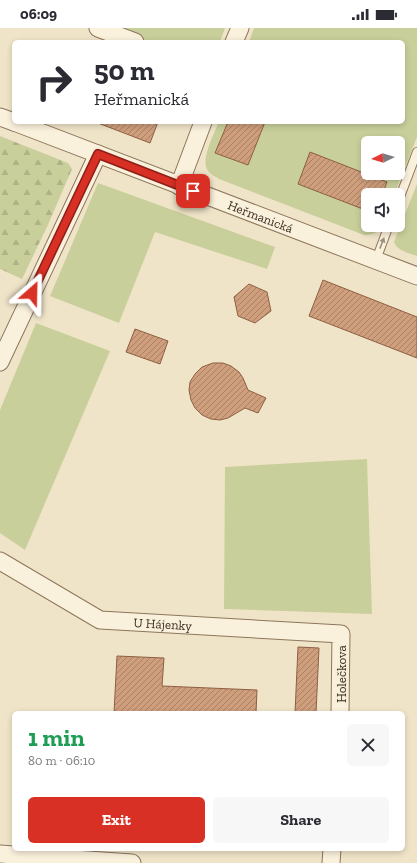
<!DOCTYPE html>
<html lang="en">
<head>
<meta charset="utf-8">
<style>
	body { margin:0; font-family:"Zilla Slab",serif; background:#f7f7f7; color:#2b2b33; height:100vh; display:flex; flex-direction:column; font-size:15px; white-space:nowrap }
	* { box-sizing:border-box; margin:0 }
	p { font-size:13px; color:#7c7c81 }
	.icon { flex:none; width:22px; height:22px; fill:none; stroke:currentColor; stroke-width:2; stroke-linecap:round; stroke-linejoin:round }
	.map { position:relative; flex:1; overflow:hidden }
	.panel { position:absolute; left:12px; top:683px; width:393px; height:140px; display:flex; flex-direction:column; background:#fff; border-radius:6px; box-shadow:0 2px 6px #0003 }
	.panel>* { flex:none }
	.guide { position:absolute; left:12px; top:12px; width:393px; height:84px; border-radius:6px; box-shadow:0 2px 6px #0003; background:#fff; color:#2b2b33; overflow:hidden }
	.needle { width:26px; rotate:265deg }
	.tools { position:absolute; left:361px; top:108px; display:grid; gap:8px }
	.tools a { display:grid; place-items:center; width:44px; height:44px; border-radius:6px; background:#fff; box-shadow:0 2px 6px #0003; font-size:20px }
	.pin { position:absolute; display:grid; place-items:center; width:34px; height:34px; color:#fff; margin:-17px; border-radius:8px; box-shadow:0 2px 6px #0006 }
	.me { position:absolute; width:44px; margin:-22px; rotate:25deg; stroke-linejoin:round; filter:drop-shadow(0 0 3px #0008) }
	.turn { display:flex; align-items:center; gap:14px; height:84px; padding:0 16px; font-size:18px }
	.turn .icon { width:52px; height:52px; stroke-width:2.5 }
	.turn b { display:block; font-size:28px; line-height:34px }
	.round { display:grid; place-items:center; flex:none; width:42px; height:42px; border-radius:6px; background:#f7f7f7 }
	.overview { display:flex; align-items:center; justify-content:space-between; height:68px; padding:0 16px }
	h1 { font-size:24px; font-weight:700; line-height:30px; color:#1e9e55 }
	.action { display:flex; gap:8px; margin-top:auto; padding:8px 16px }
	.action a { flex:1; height:46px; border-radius:6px; background:#d93025; color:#fff; font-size:16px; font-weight:700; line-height:46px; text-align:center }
	.action a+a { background:#f7f7f7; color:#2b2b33 }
	.status { display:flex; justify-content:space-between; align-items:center; height:28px; padding:0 20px; background:#fff; direction:ltr }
	.status svg { height:11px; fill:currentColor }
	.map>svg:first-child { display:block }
	.grass { fill:#c9cf9b; fill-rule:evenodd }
	.forest { fill:url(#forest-firs) }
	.building { fill:url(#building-hatch); stroke:#8d5f41 }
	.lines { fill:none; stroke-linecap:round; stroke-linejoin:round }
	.lane-casing { stroke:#8d765c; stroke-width:10 }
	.street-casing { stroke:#8d765c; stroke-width:19 }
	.lane { stroke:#faf1dc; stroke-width:8 }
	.street { stroke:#faf1dc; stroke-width:17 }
	.oneway { fill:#9c907e }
	.route-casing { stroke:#8d1f18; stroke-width:10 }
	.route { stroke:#d93025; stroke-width:7 }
	.labels { text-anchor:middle; stroke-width:3; stroke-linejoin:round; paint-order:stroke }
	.street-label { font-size:13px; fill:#3d2e20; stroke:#f7eed8 }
</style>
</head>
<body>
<div class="status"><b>06:09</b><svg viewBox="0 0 49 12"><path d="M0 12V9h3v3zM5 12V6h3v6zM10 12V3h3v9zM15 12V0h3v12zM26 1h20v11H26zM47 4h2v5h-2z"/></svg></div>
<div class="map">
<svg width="417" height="835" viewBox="0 0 417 835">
	<defs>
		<pattern id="forest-firs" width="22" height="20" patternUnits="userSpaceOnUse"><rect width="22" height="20" fill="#c9cf9b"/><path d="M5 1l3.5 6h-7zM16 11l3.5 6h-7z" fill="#aeb285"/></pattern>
		<pattern id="building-hatch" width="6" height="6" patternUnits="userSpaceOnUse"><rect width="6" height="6" fill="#cf9f7d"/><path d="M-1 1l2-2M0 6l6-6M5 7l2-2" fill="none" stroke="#a98266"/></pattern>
	</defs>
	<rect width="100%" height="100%" fill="#f0e4c8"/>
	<!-- grass -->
	<g class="grass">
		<path d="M111,0h114l-5,14h-71z"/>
		<path d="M254,0h163v109l-23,58h-26v30h15c-6,8 -10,10 -19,10l-145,-56c-5,-3 -11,-6 -13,-12 -3,-12 8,-34 13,-45h184v-80h-154zM368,115h30v30h-30z"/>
		<path d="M98,155l177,64 -8,22 -112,-37 -36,91 -69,-27z"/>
		<path d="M417,156v72c-8,-3 -20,-5 -23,-14z"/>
		<path d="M36,295l74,28 -85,199 -25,-17v-123z"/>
		<path d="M367,431l5,155 -148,-5 1,-142z"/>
	</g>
	<!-- forest -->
	<path class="forest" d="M0,108l68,27 4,6 -25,58 -25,52 -22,-10z"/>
	<!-- building -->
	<g class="building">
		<path d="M98,94h60l-8,21 -52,-20z"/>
		<path d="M228,94h37l-17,43 -33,-12z"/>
		<path d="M310,124l77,30 -5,13h-14v16l-70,-27z"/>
		<path d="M323,252l94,37v41l-108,-42z"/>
		<path d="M249,256l18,8 4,19 -16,12 -17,-7 -4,-19z"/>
		<path d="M135,301l33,12 -8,23 -34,-12z"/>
		<path d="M213,335h10l8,3 8,6 4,6 5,12 18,8 -8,15 -13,-5 -17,10 -8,2 -9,-1 -9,-4 -7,-7 -4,-8 -2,-10 1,-8 5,-8 7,-7z"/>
		<path d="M298,619l21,1 -3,65h-21z"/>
		<path d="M117,628l47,2 -2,28 95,4 -1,23h-142z"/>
	</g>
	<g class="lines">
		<!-- lane casing -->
		<g class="lane-casing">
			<g id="lane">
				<path d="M398,174l19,-50"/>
				<path d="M376,232l13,-35"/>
			</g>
		</g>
		<!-- street casing -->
		<g class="street-casing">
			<g id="street">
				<path d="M98,0l37,14"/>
				<path d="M234,14l6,-14"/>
				<path d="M0,89l14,5"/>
				<path id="s1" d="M14,94l403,154"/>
				<path d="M179,158l24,-64"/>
				<path d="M0,334l98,-208"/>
				<path id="s2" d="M0,533l100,59 241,14 -1,79"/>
				<path d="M0,826l132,9"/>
				<path d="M331,835l1,-14"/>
			</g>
		</g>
		<!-- lane -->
		<use href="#lane" class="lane"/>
		<!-- street -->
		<use href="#street" class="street"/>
	</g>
	<!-- one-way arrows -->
	<defs><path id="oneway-solid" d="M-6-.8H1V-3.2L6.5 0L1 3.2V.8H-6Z"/></defs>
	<use class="oneway" href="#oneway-solid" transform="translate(382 215) rotate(-69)"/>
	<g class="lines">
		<!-- route casing -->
		<g class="route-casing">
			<path id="route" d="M32,265l66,-139 95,37"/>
		</g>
		<!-- route -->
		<use href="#route" class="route"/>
	</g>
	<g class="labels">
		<!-- street labels -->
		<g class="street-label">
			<text dy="5" stroke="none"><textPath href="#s1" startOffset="264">Heřmanická</textPath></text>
			<text dy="5" stroke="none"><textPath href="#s2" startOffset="179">U Hájenky</textPath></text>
			<text transform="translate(341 646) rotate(-90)" y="5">Holečkova</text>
		</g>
	</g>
</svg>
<div class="tools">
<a><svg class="needle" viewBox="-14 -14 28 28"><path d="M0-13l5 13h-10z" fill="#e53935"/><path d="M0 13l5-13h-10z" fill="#7c7c81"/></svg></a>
<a><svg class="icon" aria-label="sound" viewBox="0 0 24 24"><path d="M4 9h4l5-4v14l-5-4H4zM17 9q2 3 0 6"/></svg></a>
</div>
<div class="pin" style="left:193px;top:163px;background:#d93025"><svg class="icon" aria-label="arrive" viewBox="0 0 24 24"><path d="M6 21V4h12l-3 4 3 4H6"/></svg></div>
<svg class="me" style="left:32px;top:265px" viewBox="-20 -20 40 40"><path d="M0-17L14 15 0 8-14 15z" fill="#d93025" stroke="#fff" stroke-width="4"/></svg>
<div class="guide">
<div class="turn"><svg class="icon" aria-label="right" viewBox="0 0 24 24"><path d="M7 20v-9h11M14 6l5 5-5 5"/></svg><div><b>50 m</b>Heřmanická</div></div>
</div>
<section class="panel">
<div class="overview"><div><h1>1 min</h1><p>80 m · 06:10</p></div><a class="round"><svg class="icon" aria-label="close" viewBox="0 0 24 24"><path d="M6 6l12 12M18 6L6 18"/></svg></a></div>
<div class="action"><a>Exit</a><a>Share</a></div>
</section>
</div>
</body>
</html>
